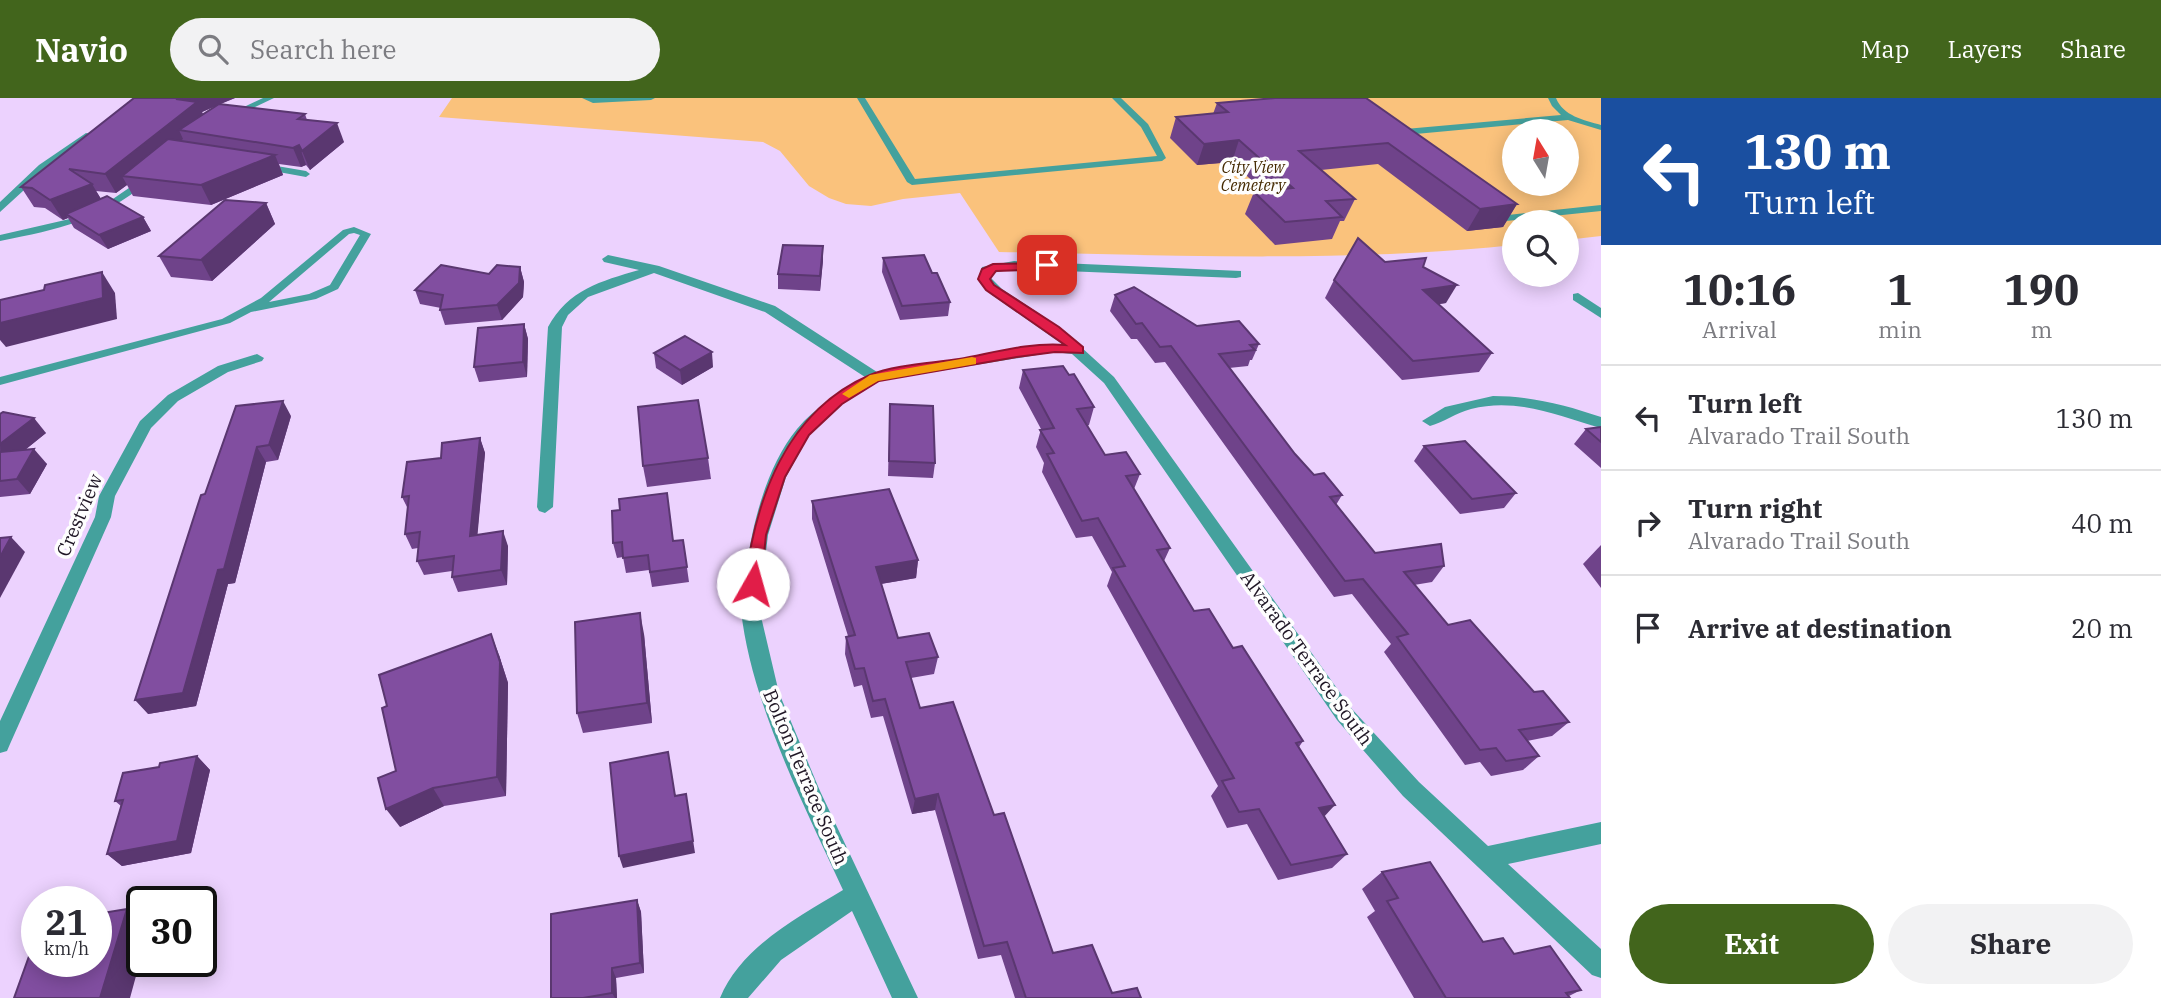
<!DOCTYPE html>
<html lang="en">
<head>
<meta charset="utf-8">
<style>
	body { margin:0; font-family:"IBM Plex Serif",serif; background:#f2f2f3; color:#2b2b33; height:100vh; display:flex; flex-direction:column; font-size:26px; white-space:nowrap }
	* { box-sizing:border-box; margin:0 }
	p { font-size:23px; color:#7c7c81 }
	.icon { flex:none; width:38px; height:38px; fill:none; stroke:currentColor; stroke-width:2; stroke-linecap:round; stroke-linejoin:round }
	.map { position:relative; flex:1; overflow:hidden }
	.drawer { display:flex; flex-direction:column; background:#fff; width:560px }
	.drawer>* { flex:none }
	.banner { background:#1a4fa0; color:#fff; overflow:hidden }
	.needle { width:46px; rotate:349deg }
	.tools { position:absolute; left:1502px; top:21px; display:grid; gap:14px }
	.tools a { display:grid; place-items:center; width:77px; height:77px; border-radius:50%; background:#fff; box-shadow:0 4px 18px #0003; font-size:35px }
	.speed { position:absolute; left:21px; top:788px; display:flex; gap:14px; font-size:35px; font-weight:700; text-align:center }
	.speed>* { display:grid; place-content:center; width:91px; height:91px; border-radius:50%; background:#fff; box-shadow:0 4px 18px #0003; line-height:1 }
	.speed small { font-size:18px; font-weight:400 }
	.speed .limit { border:4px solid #111; border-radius:10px; background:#fff; color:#111 }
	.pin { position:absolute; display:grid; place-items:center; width:60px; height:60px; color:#fff; margin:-30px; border-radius:14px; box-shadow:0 4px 10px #0006 }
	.me { position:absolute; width:77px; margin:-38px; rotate:7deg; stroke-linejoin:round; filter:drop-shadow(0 0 5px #0008) }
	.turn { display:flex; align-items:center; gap:24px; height:147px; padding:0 28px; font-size:32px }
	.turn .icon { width:91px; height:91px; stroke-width:2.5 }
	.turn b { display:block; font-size:49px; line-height:60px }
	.eta { display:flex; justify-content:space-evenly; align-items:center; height:119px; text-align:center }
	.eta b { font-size:42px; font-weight:700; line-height:49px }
	.primary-button { display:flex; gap:14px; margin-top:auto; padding:14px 28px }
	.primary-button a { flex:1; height:80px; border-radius:42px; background:#42651c; color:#fff; font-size:28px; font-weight:700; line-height:80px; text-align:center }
	.primary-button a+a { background:#f2f2f3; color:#2b2b33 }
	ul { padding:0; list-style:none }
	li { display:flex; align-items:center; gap:21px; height:105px; padding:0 28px; border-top:2px solid #e1e1e2 }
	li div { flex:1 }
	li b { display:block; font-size:26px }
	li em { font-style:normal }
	header { display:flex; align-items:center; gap:42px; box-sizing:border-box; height:98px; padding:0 35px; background:#42651c; color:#fff }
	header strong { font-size:33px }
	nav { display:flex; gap:38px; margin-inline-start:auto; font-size:24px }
	.search { width:490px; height:63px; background:#f2f2f3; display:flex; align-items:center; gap:18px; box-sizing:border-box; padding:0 24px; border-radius:38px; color:#7c7c81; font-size:26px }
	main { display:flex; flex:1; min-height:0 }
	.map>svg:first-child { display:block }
	.green { fill:#fac27c; fill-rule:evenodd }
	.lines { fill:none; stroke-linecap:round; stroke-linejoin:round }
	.service { fill:#44a19d; fill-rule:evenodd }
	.minor { fill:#44a19d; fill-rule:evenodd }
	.wall { fill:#6f438a; fill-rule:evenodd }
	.shaded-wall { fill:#5a3770 }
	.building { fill:#814ea0; stroke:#5a3770; stroke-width:2 }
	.route { fill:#e11d48; stroke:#92132f; stroke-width:2 }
	.slow { fill:#f59e0b }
	.labels { text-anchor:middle; stroke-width:7; stroke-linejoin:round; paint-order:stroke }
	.far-park-label { font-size:16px; font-style:italic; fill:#442900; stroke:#fefefe }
	.street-label { font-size:19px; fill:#1f1625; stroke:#fefefe }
</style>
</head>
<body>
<header>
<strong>Navio</strong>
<div class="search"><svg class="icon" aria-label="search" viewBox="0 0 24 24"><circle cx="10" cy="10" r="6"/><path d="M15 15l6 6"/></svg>Search here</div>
<nav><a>Map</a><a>Layers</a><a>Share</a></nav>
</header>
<main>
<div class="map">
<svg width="1601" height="900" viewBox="0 0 1601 900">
	<rect width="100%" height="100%" fill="#ecd2fe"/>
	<!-- green -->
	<path class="green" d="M452,0h1149v138l-35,4v-18h-52v23c-171,18 -344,10 -515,7l-39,-59 -57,6 -32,7 -25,-2 -17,-6 -20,-12 -29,-35 -17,-9 -324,-25zM1514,33h52v53h-52z"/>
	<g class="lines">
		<!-- service -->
		<g class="service">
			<path d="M263,0h11l-40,19 -7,-2z"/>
			<path d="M582,0h73l-4,2 -58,3z"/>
			<path d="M857,0h8l50,81 242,-23 -16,-29 -29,-29h9l27,26 18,34 -4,3 -250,24 -5,-3z"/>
			<path d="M1548,0h8c7,18 28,22 45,27v5l-33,-10 -174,16 -4,-3 4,-3 167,-15 -9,-9z"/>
			<path d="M265,66l41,7 4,3 -4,3 -44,-8 -1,-2z"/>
			<path d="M145,79l5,3 -2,2c-49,39 -88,47 -148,59v-6l74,-17 33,-15z"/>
			<path d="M1601,107v6l-95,10 -17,-12 8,-2 11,8z"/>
			<path d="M354,129l17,7 -33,55 -22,10 -65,13 -21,11 -230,62v-8l222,-58 39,-21 82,-68zM354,135l6,2 -30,50 -21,9 -40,8 80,-68z"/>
		</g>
		<!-- minor -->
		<g class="minor">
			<path d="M86,35l9,2 -48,34 -47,43v-10l39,-37z"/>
			<path d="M608,157l51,11 116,40 102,66 140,-23 45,-5 -70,-49 -14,-16 4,-12 32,-6 227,10v6l-5,1 -222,-9 -22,4 -1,5 11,11 57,38 55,50 237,331 68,74 69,64 113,-24v22l-93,20 93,85v29l-9,-3 -189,-179 -66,-76 -233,-337 -32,-29 -17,-2 -176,29 -37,23 -33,31 -23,42 -18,58 -9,73 20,85 41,98 98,207h-26l-40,-87 -71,49 -33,38h-28c21,-51 78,-81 123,-108 -39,-85 -92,-187 -102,-280 -1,-10 2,-22 4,-32 6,-49 20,-110 52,-149 18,-22 44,-37 68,-52l-100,-65 -111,-39 -66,24 -20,18 -6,12 -9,180 -8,6 -6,-2 -2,-4 11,-180c20,-37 53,-46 91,-57l-35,-8 -2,-3z"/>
			<path d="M1578,195l23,15v10l-28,-18v-6z"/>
			<path d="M257,256l7,4 -2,3 -34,11 -50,29 -27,27 -36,68 -4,21 -101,227 -3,7 -7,2v-32l95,-204 4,-21 41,-75 28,-26 50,-29z"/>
			<path d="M1493,298c38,0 73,9 108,21v11c-43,-12 -84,-31 -130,-19 -15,4 -27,13 -41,17l-8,-5 23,-14z"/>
		</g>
	</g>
	<!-- wall -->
	<g class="wall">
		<path d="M134,0h101l-16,6 86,10 2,6 37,22 -34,28 -4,-5 -5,2 -22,-3 4,11 -72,30 -78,-9 -6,-11 -11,8 -20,-2 5,8 42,18 8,14 -43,18 -34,-21 -6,-10 -5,2 -18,-12 -11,-1 -13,-20zM217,7l-14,9 -1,-2z"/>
		<path d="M1366,0l151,106 -14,23 -36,4 -89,-67 -57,6 34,29 -11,22h-4l-8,18 -57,6 -30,-31 9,-22 9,-1 -31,-29 -35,3 -27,-27 6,-21 37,-3 4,-11z"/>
		<path d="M266,105l9,21 -63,57 -41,-4 -12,-21z"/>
		<path d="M883,160l49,15 18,29 -2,14 -48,4 -18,-48z"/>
		<path d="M823,162l-3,31 -42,-2v-15z"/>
		<path d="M1385,164l38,5 23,36 -7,1 53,49 -13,19 -77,8 -77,-82 9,-18z"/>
		<path d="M520,169l4,15 -1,15 -21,23 -57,5 -5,-15 1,-2 -21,-4 -5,-14z"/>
		<path d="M1115,197l82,31 62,18 -7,16h-2l-2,6 -19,2 66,86 19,21 28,20 -6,10 39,48 69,13 -12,16 -18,3 34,40 121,97 -17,14 -25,5 12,15 -16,14 -32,6 -11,-14 -15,3 -81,-113 7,-8 -39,-50 -18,3 -169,-235 -10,1 -18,-24h-6l-21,-28z"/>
		<path d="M524,226l4,15 -1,38 -48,5 -5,-15z"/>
		<path d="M654,255l59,14 -31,18 -26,-17z"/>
		<path d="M1023,272l46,5 25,32 -5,18 -2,1 18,29 35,19 -6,15 36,59 -6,13 30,50 39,37 70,93 -4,6 25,69 23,38 -15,14 -54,12 -31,-56 -20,4 -16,-32 7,-10 -111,-200 5,-14 -20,-36 -16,2 -34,-66 2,-9 -8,-16 5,-18 -22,-41z"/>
		<path d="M890,306l45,59 -2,15 -45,-2z"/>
		<path d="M0,316l46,19 -21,17 22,14 -17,30 -30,3z"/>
		<path d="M291,318l-13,44 -12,2 -31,121 -7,1 -32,122 -48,8 57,-220z"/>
		<path d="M1601,329v41l-27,-24 12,-15z"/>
		<path d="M480,340l5,15 -8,82 31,11 -1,39 -49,7 -6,-15v-6l-28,4 -7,-14 1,-13 -6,1 -7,-15 3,-25 -6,-12 39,-39z"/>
		<path d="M1424,348l92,47 -12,15 -44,6 -46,-53z"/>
		<path d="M708,360l3,21 -64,8 -4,-21z"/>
		<path d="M812,403l106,59 -2,18 -35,6 17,54 40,19 -4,17 -23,4 9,30 74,107 59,138 59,40 29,5h-126l-14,-43 -23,4 -43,-149 -23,4 -29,-98 -12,2 -9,-33 -8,2 -9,-33 1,-17 2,-1 -36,-117z"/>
		<path d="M612,413l61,30 10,-1 6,42 -37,5 -3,-17 -23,3 -3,-16 -6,1 -4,-15z"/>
		<path d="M1601,447v43l-18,-24z"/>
		<path d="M644,536l8,89 -69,10 -6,-20z"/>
		<path d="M499,557l9,28 -2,113 -62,10 -44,21z"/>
		<path d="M197,658l13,14 -19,83 -69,13 -15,-12 14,-48 -6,-5 44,-34z"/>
		<path d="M1382,774l101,70 31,12 67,36 -12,6 1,2h-156l-47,-81 8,-6 -13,-22z"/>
		<path d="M637,802l4,12 3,61 -28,5 1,20h-66z"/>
	</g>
	<!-- shaded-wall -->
	<g class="shaded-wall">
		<path d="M180,0h55l-33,14 4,9 -27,9 4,9 -47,38 -14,-1 5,9 -11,8 -11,-19 71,-75z"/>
		<path d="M337,25l7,19 -34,28 -8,-19z"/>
		<path d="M1239,42l-7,22 -35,3 7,-21z"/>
		<path d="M299,47l7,20 -5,2 -8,-19z"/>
		<path d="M275,57l8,20 -72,30 -10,-20z"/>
		<path d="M92,86l12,20 -38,10 2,4 -5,2 -13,-20z"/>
		<path d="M266,105l9,21 -63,57 -11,-21z"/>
		<path d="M1517,106l-14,23 -36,4 13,-22z"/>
		<path d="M143,119l8,14 -43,18 -9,-14z"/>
		<path d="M823,148v14l-3,31v-15z"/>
		<path d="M520,169l4,15 -1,15 -21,23 -5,-15z"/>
		<path d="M102,174l13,21 2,26 -111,28 -6,-7v-17z"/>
		<path d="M1457,187l-11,18 -34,5 11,-18z"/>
		<path d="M524,226l4,15 -1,38 -4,-15z"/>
		<path d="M712,254l1,15 -31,18 -2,-15z"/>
		<path d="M283,303l8,15 -13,44 -9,-15z"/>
		<path d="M34,320l12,15 -45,36 -1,-25z"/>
		<path d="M480,340l5,15 -9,98 -6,-15z"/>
		<path d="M257,349l9,15 -31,121 -7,1 -32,122 -48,8 -13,-14z"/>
		<path d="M34,351l13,15 -17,30 -13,-15z"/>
		<path d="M503,433l5,15 -1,39 -6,-15z"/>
		<path d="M11,439l14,15 -25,46v-41z"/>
		<path d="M918,462l-2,18 -42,7 2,-18z"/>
		<path d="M640,515l4,21 8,89 -5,-20z"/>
		<path d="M491,536l8,21 9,28 -2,113 -9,-19z"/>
		<path d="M197,658l13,14 -19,83 -69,13 -15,-12z"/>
		<path d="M433,690l11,18 -44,21 -14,-18z"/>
		<path d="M686,696l9,59 -72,15 -4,-12z"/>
		<path d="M938,696l-3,16 -23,4 3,-15z"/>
		<path d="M1335,707l-14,15 -2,-12z"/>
		<path d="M637,802l4,12 3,61 -4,-10z"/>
		<path d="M127,811l15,11v34l-12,44h-30z"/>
		<path d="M612,870l4,10 1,20h-2l-3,-5z"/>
	</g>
	<!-- building -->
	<g class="building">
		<path d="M134,0h46l-4,1 21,3 -92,72 -36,-5 23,15 -42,16 -18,-12 -11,-1z"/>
		<path d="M1275,0h91l151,106 -37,5 -92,-66 -89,8 56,48 -29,2 16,16 -57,5 -31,-30 39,-4 -54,-48 -35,4 -28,-27 52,-5 -11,-9z"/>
		<path d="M219,6l86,10 -7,5 39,4 -35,28 -3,-6 -6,3 -114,-18z"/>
		<path d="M168,41l107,16 -74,30 -79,-9z"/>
		<path d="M107,98l36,21 -44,18 -33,-21z"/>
		<path d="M225,102l41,3 -65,57 -42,-4z"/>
		<path d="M1358,140l27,24 41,-4 -3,9 34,18 -34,5 69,63 -79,8 -79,-81z"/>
		<path d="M783,147l40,1 -3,30 -42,-2z"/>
		<path d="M924,157l8,18h5l13,29 -48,4 -19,-48z"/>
		<path d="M441,167l48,9 8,-9 23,2 -1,16 -22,22 -57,5 3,-15 -28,-5z"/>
		<path d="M102,174l1,26 -103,25v-23l44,-10 1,-5z"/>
		<path d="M1134,189l63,39 42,-5 20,23 -9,1 5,5 -36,4 76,100 19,21 10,-2 18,22 -12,2 45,56 66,-9 3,22 -40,6 44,53 22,-5 64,72 9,-1 26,31 -50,8 20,26 -33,5 -10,-13 -16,2 -83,-113 11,-3 -45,-55 -18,2 -174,-235 -11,1 -18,-24 -6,1 -21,-29z"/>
		<path d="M524,226l-1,38 -49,5 4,-39z"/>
		<path d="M685,238l27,16 -32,18 -26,-17z"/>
		<path d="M1063,268l6,9 5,-1 20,33 -17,2 28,46 21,-3 14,22 -14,2 44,72 -13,2 37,61 15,-2 24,39 9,-2 61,95 -7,2 39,62 -16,3 28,46 -56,11 -32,-56 -20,3 -17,-31 12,-3 -121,-210 12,-2 -27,-48 -16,3 -35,-67 7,-1 -14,-23 14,-2 -31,-58z"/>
		<path d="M698,302l10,58 -65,8 -5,-59z"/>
		<path d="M283,303l-14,44 -12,2 -33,122 -6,1 -35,123 -48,7 66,-205 4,-1 31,-88z"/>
		<path d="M890,306l43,2 2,57 -46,-2z"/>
		<path d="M3,314l31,6 -34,26v-30z"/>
		<path d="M1601,329v15l-15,-13z"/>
		<path d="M480,340l-10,98 33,-5 -2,39 -49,7 2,-21 -37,5 3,-29 -15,2 4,-38 -7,1 5,-35 34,-4 1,-15z"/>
		<path d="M1465,343l51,52 -44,6 -48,-53z"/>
		<path d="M34,351l-17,30 -17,2v-29z"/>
		<path d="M889,391l29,71 -42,7 22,71 31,-5 9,24 -32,5 14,46 33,-6 41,113 10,-2 49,140 39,-8 20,48 25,-5 4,10h-115l-19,-56 -23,4 -46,-152 -23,5 -30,-100 -12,2 -9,-33 -9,1 -9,-32 9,-2 -43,-134z"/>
		<path d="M667,395l6,48 10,-1 4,27 -37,5 -2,-17 -25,3 -1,-16 -9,1 -1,-32 8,-1 -1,-11z"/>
		<path d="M11,439l-11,20v-19z"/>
		<path d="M640,515l7,90 -70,10 -2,-91z"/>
		<path d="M491,536l9,28 -3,115 -64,11 -47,21 -8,-31 18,-7 -14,-63 5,-2 -8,-31z"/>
		<path d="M668,654l7,44 11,-2 7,47 -74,15 -9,-93z"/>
		<path d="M197,658l-20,85 -70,13 16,-54 -8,1 8,-28 36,-6 1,-4z"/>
		<path d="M1430,764l53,80 20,-4 11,16 36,-8 31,44 -15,3 4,5h-124l-59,-97 11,-3 -16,-26z"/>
		<path d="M637,802l3,63 -28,5v25l-29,5h-32v-84z"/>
		<path d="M127,811l-27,89h-86l23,-64v27h59v-47z"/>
	</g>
	<!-- route -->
	<path class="route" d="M1051,165l1,2 -5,4 -51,2 -6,8 4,6 65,42 24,20v6l-28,-1 -38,5 -138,24 -37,23 -33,31 -24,42 -19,58 -5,49 -8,6 -6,-2 -2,-4c10,-84 41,-173 125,-209 23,-10 63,-12 89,-16 34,-6 71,-17 106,-14l-79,-55 -8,-11 4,-10 11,-5z"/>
	<!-- slow -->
	<path class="slow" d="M972,259l4,1v6l-98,17 -29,17 -7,-4 28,-19z"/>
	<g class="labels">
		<!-- far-park labels -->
		<g class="far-park-label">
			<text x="1253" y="75">City View<tspan x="1253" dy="18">Cemetery</tspan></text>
		</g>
		<!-- street labels -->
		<g class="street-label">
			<text transform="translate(79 417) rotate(-67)" y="7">Crestview</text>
			<text transform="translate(1307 560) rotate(54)" y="7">Alvarado Terrace South</text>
			<text transform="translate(806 679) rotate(67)" y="7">Bolton Terrace South</text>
		</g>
	</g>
</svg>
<div class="tools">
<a><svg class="needle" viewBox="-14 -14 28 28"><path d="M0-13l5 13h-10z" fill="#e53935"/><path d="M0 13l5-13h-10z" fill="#7c7c81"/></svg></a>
<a><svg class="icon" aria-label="search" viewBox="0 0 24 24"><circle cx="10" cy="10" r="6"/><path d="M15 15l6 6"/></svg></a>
</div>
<div class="speed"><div>21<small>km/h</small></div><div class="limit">30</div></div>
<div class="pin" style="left:1047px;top:167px;background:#d93025"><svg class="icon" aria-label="arrive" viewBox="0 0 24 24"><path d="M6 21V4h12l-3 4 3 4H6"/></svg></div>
<svg class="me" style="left:753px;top:486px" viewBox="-20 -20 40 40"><circle r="19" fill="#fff"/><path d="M0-13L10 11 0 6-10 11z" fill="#e11d48"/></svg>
</div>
<section class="drawer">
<div class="banner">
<div class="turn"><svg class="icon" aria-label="left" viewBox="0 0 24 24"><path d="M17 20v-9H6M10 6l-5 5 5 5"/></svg><div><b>130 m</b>Turn left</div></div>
</div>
<div class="eta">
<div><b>10:16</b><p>Arrival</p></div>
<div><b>1</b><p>min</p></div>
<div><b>190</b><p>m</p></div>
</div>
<ul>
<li><svg class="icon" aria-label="left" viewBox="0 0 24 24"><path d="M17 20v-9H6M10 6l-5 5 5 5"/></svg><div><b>Turn left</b><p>Alvarado Trail South</p></div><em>130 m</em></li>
<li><svg class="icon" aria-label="right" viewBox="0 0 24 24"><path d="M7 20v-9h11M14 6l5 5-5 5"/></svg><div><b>Turn right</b><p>Alvarado Trail South</p></div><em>40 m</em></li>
<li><svg class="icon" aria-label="arrive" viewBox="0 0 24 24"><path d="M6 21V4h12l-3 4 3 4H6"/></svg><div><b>Arrive at destination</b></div><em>20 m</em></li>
</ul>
<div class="primary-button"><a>Exit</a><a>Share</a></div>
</section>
</main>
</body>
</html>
